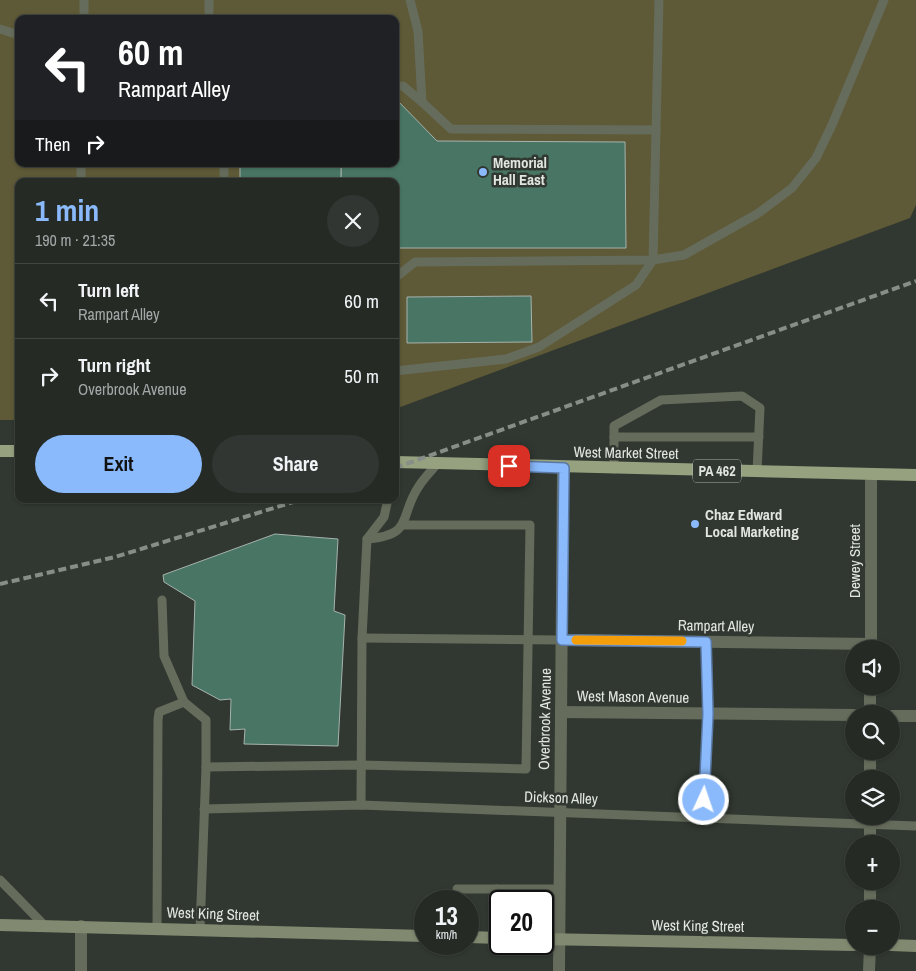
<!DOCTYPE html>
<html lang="en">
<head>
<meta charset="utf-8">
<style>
	body { margin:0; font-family:"Archivo Narrow",sans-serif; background:#313632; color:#f1f3f6; height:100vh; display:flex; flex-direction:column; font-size:19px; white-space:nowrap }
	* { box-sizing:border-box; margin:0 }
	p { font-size:16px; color:#a3a7a7 }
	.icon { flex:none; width:28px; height:28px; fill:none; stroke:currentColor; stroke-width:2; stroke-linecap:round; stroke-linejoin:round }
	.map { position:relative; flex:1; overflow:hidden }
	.panel { position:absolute; left:15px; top:178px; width:384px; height:325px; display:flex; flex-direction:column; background:#252a25; border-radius:10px; box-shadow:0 1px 4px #0004,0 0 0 1px #424642 }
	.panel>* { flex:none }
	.hud { position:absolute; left:15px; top:15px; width:384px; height:152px; border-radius:10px; box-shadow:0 1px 4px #0004,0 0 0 1px #424642; background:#202124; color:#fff; overflow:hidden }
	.tools { position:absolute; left:845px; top:640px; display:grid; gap:10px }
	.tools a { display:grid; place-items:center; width:55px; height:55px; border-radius:50%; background:#252a25; box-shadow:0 1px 4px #0004,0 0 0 1px #424642; font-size:25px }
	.speed { position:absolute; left:414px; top:890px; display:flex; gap:10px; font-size:25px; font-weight:700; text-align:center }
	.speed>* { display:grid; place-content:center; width:65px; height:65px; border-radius:50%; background:#252a25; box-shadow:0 1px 4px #0004,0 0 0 1px #424642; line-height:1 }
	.speed small { font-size:12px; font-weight:400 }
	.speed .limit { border:2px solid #111; border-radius:8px; background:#fff; color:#111 }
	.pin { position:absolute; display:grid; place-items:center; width:42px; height:42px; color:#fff; margin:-21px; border-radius:10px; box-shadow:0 2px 8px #0006 }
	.me { position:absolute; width:55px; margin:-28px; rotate:3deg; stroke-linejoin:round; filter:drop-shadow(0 0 4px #0008) }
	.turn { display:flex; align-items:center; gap:18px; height:105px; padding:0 20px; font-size:22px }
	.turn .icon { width:65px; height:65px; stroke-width:2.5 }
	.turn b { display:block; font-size:35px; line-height:42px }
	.then { display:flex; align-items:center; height:48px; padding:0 20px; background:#0003; gap:10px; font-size:19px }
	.round { display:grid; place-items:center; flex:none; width:52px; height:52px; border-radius:26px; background:#313632 }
	.head { display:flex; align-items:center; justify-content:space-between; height:85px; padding:0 20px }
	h1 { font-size:30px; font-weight:700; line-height:38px; color:#8abafc }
	.action { display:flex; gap:10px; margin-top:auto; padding:10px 20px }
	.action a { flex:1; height:58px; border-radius:30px; background:#8abafc; color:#111; font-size:20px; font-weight:700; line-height:58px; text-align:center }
	.action a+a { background:#313632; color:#f1f3f6 }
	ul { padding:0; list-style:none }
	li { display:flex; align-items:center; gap:15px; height:75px; padding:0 20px; border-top:1px solid #424642 }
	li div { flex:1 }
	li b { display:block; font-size:19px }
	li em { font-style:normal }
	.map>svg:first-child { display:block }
	.green { fill:#5e5936; fill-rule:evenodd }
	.building { fill:#487564; stroke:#a7b3ae }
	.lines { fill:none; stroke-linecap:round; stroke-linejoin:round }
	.lane { stroke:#666c5b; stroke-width:9 }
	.street { stroke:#666c5b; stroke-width:12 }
	.secondary { stroke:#818a70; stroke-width:12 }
	.primary { stroke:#95a17f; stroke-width:12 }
	.rail { stroke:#878d87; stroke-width:4; stroke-dasharray:8 4; stroke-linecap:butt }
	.route-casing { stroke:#5a79a4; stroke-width:12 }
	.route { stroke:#8abafc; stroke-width:9 }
	.slow { stroke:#f59e0b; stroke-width:9 }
	.poi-dot { fill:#8abafc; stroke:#313831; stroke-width:2 }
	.labels { text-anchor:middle; stroke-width:5; stroke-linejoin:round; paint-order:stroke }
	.shield { fill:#313831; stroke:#adb2ac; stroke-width:1 }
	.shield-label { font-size:14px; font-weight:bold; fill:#e2e6e1 }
	.poi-label { font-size:15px; font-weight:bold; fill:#e2e6e1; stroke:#313831; text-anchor:start }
	.street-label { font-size:15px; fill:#e2e6e1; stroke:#313831 }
</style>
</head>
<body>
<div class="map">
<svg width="916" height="971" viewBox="0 0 916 971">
	<rect width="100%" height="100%" fill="#313831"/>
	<!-- green -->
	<path class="green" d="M0,0h916v205l-6,13 -515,191v-228h-376v239h-19zM19,19h376v145h-376z"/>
	<!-- building -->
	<g class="building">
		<path d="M395,98l42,43 188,1 1,106h-231v-67h-54v-17h54z"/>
		<rect x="240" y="164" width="101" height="17"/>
		<path d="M531,296l1,46 -125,1v-46z"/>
		<path d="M275,534l63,5 -4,72 11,4 -7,131 -94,-2 1,-15 -15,1 1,-31 -11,1 -28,-15 3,-84 -31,-19 -1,-7z"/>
	</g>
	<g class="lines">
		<!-- lane -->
		<g class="lane">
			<path d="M209,0v19"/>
			<path d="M84,19v-19"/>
			<path d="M0,29l19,6"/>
			<path d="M395,86h8l19,16 -4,-71 -8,-31"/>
			<path d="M422,102l29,27 205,1"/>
			<path d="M224,164v17"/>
			<path d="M81,181v-17"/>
			<path d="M395,278l20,-16 238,-2 31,-5 73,-41 35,-26 24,-30 16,-33 52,-125"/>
			<path d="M395,371l111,-12 33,-12 97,-62 17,-25 6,-260"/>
			<path d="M614,437h145"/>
			<path d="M614,469v-43l47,-26 81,-4 18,12 -3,64"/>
			<path d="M367,539c48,-4 31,-22 52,-53 5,-8 12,-15 18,-22"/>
			<path d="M162,600l2,56 20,46 22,18v47"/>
			<path d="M362,638l200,2"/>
			<path d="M361,805l1,-167 5,-99 17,-22 4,-18"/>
			<path d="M204,809l157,-4 555,21"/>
			<path d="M703,817l5,-103 -2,-72"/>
			<path d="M0,880l45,46"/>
			<path d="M457,889h102"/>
			<path d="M157,928l1,-208 1,-8 25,-10"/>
			<path d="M200,930l6,-163 155,-2 165,4 4,-244h-128"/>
			<path d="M493,938l4,-49"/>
		</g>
		<!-- street -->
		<g class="street">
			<path d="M562,640l309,4"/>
			<path d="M871,649v-175"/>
			<path d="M561,712l293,3"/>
			<path d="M870,714v-28"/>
			<path d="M891,716h25"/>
			<path d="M870,779v-28"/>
			<path d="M870,844v-28"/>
			<path d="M870,909v-28"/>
			<path d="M81,971v-45"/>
			<path d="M559,971l4,-503"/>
			<path d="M869,971l1,-25"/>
		</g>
		<!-- secondary -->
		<g class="secondary">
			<path d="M0,925l425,11"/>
			<path d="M468,937l32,1"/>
			<path d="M542,939l312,6"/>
			<path d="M891,945l25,1"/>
		</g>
		<!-- primary -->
		<g class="primary">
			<path d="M0,451h19"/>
			<path d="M395,462l521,13"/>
		</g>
		<!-- rail -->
		<g class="rail">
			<path d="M395,468l521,-187"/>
			<path d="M0,584l115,-27 188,-58"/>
		</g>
	</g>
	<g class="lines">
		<!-- route casing -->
		<g class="route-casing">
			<path id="route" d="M509,466l55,2 -2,172 144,2 2,72 -4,86"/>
		</g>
		<!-- route -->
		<use href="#route" class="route"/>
		<!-- slow -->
		<path class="slow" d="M576,640l106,1"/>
	</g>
	<!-- markers -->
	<g class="poi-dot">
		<circle cx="483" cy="172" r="5"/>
		<circle cx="695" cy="524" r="5"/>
	</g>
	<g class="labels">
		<!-- shield labels -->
		<rect class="shield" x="693" y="459.5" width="48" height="23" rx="4"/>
		<g class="shield-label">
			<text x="717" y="476">PA 462</text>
		</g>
		<!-- poi labels -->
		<g class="poi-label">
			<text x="493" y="168">Memorial<tspan x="493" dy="17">Hall East</tspan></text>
			<text x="705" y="520">Chaz Edward<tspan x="705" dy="17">Local Marketing</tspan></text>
		</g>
		<!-- street labels -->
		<g class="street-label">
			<text transform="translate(626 453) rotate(1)" y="5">West Market Street</text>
			<text transform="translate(855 561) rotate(-90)" y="5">Dewey Street</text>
			<text transform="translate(716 626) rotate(1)" y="5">Rampart Alley</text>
			<text transform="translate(633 697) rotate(1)" y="5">West Mason Avenue</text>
			<text transform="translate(545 719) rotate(-89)" y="5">Overbrook Avenue</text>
			<text transform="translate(561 798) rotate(2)" y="5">Dickson Alley</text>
			<text transform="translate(213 914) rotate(2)" y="5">West King Street</text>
			<text transform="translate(698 926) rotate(1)" y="5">West King Street</text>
		</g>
	</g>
</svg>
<div class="tools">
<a><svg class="icon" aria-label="sound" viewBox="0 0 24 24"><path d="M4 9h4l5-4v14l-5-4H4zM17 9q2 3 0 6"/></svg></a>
<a><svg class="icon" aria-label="search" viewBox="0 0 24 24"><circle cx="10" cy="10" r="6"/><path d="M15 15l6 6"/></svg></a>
<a><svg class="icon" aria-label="layers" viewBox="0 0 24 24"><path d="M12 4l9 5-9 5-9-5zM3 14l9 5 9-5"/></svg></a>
<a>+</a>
<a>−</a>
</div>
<div class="speed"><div>13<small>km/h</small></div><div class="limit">20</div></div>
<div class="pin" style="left:509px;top:466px;background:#d93025"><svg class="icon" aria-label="arrive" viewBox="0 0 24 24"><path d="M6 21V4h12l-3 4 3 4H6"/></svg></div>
<svg class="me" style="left:704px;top:800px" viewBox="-20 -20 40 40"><circle r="17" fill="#8abafc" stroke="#fff" stroke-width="3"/><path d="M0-11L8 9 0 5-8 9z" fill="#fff"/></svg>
<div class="hud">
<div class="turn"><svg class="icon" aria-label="left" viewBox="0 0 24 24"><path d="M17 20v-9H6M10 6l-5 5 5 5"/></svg><div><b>60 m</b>Rampart Alley</div></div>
<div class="then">Then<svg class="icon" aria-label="right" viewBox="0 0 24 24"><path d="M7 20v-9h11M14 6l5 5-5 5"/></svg></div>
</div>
<section class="panel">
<div class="head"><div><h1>1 min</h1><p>190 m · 21:35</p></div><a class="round"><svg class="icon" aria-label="close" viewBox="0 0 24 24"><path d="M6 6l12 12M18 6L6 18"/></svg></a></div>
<ul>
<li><svg class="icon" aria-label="left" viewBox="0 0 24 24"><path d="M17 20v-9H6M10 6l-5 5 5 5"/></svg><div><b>Turn left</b><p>Rampart Alley</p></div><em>60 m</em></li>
<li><svg class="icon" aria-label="right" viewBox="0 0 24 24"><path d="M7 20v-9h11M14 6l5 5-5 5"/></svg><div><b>Turn right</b><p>Overbrook Avenue</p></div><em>50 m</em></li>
</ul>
<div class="action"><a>Exit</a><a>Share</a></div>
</section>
</div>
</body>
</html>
